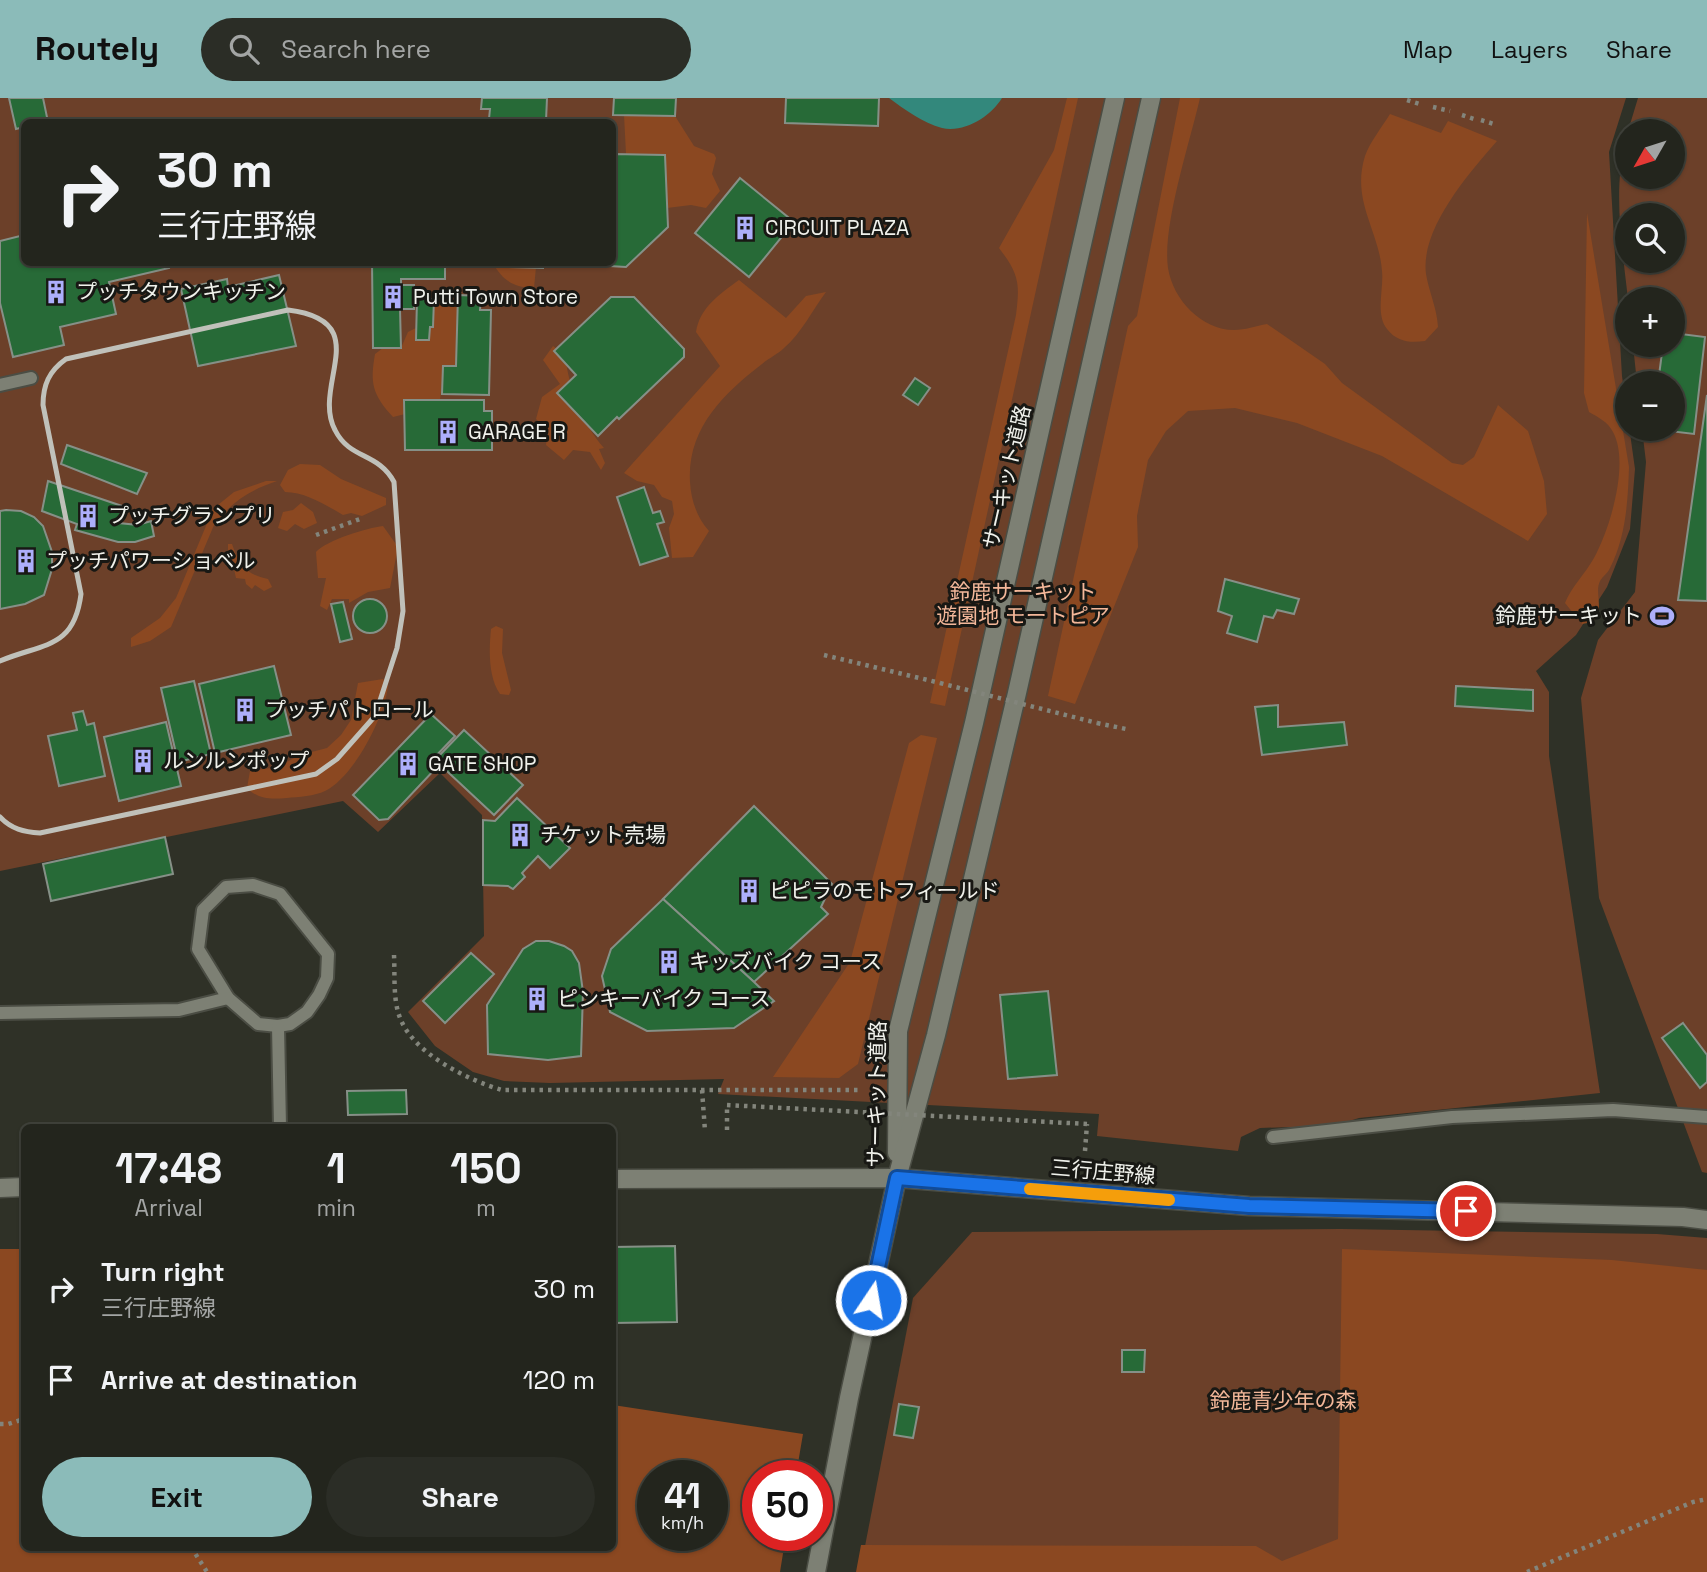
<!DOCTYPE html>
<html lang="en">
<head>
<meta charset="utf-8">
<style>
	body { margin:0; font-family:"Space Grotesk","Noto Sans JP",sans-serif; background:#2b2d26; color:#f1f3f6; height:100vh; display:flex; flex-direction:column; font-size:26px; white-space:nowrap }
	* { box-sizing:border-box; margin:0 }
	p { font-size:23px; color:#a3a5a4 }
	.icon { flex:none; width:38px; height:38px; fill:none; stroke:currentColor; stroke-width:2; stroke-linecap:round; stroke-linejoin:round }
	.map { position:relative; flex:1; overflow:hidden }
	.drawer { position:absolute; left:21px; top:1026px; width:595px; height:427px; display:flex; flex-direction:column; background:#23251d; border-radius:10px; box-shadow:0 2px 5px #0004,0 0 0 2px #40423b }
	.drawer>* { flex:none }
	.guide { position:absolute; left:21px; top:21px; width:595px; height:147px; border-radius:10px; box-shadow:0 2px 5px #0004,0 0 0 2px #40423b; background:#23251d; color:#f1f3f6; overflow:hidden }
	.needle { width:46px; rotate:231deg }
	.fabs { position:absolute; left:1615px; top:21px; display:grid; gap:14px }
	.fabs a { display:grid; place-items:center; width:70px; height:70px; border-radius:50%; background:#23251d; box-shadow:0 2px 5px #0004,0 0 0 2px #40423b; font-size:35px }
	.speed { position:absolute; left:637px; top:1362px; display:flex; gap:14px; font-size:35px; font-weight:700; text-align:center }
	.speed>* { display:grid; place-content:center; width:91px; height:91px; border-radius:50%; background:#23251d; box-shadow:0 2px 5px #0004,0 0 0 2px #40423b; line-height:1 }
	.speed small { font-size:18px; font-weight:400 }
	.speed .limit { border:10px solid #d22; background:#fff; color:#111 }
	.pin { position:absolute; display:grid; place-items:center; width:60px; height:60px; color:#fff; margin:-30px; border:4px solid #fff; border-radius:50%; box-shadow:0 2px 7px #0007 }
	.me { position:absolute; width:77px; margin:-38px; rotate:12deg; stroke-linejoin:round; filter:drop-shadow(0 0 5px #0008) }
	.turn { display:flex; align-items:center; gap:24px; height:147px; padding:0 21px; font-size:32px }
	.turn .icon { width:91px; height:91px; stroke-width:2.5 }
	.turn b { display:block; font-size:49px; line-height:60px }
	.eta { display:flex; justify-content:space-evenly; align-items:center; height:119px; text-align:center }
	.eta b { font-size:42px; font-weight:700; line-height:49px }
	.primary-button { display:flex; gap:14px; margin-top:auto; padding:14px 21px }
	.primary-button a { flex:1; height:80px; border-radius:42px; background:#8bbbb9; color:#111; font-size:28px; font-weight:700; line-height:80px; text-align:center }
	.primary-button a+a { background:#2b2d26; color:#f1f3f6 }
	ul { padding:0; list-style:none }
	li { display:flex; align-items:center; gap:21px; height:91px; padding:0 21px }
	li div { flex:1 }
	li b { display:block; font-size:26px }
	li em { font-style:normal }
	header { display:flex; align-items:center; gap:42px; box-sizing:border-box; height:98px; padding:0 35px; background:#8bbbb9; color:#111 }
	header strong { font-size:33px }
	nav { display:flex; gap:38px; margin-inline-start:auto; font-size:24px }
	.search { width:490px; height:63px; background:#2b2d26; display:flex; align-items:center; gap:18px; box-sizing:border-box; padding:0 24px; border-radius:38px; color:#a3a5a4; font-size:26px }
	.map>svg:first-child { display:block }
	.green { fill:#6c4029; fill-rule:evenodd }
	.forest { fill:#8b4821; fill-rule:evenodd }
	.water { fill:#33887c }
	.building { fill:#276a37; stroke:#869087; stroke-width:2 }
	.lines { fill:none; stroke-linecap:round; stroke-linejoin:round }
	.lane-casing { stroke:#4b4d44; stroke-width:16 }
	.secondary-casing { stroke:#4b4d44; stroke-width:21 }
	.path { stroke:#83857c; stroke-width:4.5; stroke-dasharray:3.5 5; stroke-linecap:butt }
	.lane { stroke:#7d8074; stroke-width:12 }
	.secondary { stroke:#7d8074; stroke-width:18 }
	.rail { stroke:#c0c1ba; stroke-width:5 }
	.path-bridge { stroke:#83857c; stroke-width:4.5; stroke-dasharray:3.5 5; stroke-linecap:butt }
	.route-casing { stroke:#114b97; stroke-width:18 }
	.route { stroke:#1a73e8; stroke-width:12 }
	.slow { stroke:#f59e0b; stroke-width:12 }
	.labels { text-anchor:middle; stroke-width:6; stroke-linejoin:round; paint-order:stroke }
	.poi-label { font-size:21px; fill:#f0f1eb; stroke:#181814; text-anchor:start }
	.street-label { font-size:21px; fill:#f0f1eb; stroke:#181814 }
	.park-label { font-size:21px; fill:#f3b799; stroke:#181814 }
</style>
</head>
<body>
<header>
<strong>Routely</strong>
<div class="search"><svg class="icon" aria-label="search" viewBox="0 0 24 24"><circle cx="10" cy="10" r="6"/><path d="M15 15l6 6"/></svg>Search here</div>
<nav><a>Map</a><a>Layers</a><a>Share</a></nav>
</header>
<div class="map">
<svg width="1707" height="1474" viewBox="0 0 1707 1474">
	<rect width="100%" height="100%" fill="#2f3127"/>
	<!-- green -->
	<g class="green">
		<path d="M0,0h1626l-17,54 13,224 13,93 -5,60 -23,58 -31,48 -40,36 13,21v64l51,337 -241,25 -45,14 -24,-5 -30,1 -19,9 -3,14 -141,-15 2,-22 -381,-20 6,-15 -174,4 -46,-2 -31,-9 -38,-26 -27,-34 76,-76 -2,-121 -42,-42 -62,59 -35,-31 -343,70zM24,24h588v140h-588z"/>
		<path d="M1638,0h69v1075l-5,-1 -103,-274 -18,-200 17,-58 37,-48 11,-130 -4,-33h31v-46h-36l-4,-38h40v-46h-45c-6,-53 -16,-112 -1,-164l1,42h45v-46h-45zM1628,117h45v46h-45z"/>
		<path d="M1341,1131l316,5 50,4v334h-847l53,-274 59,-66z"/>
	</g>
	<!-- forest -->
	<g class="forest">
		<path d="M1067,0h11l-133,608 -15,-3 86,-388c4,-32 3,-41 -17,-67l55,-98z"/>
		<path d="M1180,0h20c-10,44 -38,128 -32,170 5,32 34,62 66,62 11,0 22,-4 33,-6l58,40 17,19 110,80 11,2 11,-8 24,-52 30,26 16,50 3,33 -19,27 -146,-85 -85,-33 -62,-15 -47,3 -22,20 -18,29 -11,56 1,31 -63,157 -27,-8 80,-370 9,-10z"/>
		<path d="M1390,16l51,19 7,-12 49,20c-28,32 -77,88 -71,133 3,18 11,34 12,53l-13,14c-15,2 -28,1 -38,-12 -12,-15 -3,-40 -5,-58 -3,-41 -31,-70 -17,-115 5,-14 17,-29 25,-42z"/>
		<path d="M624,17l51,1 19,30 20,8 2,4 -4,16 8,17 -14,17 -15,-3 -24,3 -2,-52 -39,-2z"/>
		<path d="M1587,115l42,254c-1,33 -3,70 -19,101 -2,5 -7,8 -10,13 -6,13 5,25 -7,41l-11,2 -17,-21c7,-17 20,-29 29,-45 16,-29 36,-95 19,-126 -5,-10 -15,-15 -24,-20l-5,-19z"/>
		<path d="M493,165l43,4 -2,21c-20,0 -32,-8 -41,-25z"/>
		<path d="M739,182l47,38 20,-22 20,-4c-13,17 -25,42 -42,56 -6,6 -15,10 -22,16 -39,30 -75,65 -72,118 1,18 7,36 19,49l-16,26 -21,1 -3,-30 5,-14 -2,-13 -10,-4 -8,-12 -17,-4 -13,-8 96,-107 -24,-34c4,-25 24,-38 43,-52z"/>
		<path d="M458,197l-2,71h-12l-4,34h-35v14l-12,3c-21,-23 -23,-34 -18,-63l8,-6h18l7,-16 8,-4v12h13l5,-41z"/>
		<path d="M553,248l12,9c4,34 17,68 39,93l-5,1 6,14 -4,7 -11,-18 -17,-2 -9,10 -18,-15 2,-15 -12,-11 6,-22 18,-13 -17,-24z"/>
		<path d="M300,366l20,1 21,14 45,19v7l-24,11 -11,-3 -8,2c-17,-10 -38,-23 -58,-23l-5,-7 8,-15z"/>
		<path d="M266,383h11c-27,9 -46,21 -63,44l-43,102 -21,14 -19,6v-9l29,-20 16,-20 37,-89 21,-17z"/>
		<path d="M301,405l12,9 4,11 -13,6 -9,-5 -8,7 -9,-3 5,-16 10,-2z"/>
		<path d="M383,428l15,21 -8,41 -22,4 -19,11v-4h-17l-5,11 -7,-4 6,-28h-8l-2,-26c11,-12 51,-24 67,-26z"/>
		<path d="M228,446h4c7,20 14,31 36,35l4,8 -8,4 -9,-6 -3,4 -6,-5 -1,-5 -9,-1 -2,-9 -6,-5z"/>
		<path d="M496,528l7,3 -1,24 9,37 -2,5 -9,-1c-12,-17 -11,-45 -9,-65z"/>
		<path d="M383,581l5,7c-3,30 -34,91 -63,105 -10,5 -27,6 -38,7 -16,1 -28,2 -40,-10l3,-17 27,-4 23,-12 27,-7 14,-13 10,-15 7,-37z"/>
		<path d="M921,637l16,3 -79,326 -19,14 -66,-1 77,-115 59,-219z"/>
		<path d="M0,1151h24v298h588l1,-142 190,29 -7,41h-38v60h28l-6,37h-780zM712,1377v60h-59v-60z"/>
		<path d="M1342,1151l270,11 95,10v302h-851l5,-27 395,1 26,15 56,-22z"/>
	</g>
	<!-- water -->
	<path class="water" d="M889,0h113c-11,18 -37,35 -60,30 -19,-5 -38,-19 -53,-30z"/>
	<!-- building -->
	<g class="building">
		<path d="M9,0h34l5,24h-24v5l-8,2z"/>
		<path d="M482,0h65l-1,23 -57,-2 1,-10h-9z"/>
		<path d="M614,0h62l-1,18 -62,-1z"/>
		<path d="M786,0h93l-1,28 -93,-3z"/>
		<path d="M612,56l53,1 3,72 -42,40 -34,-2v-3h20z"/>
		<path d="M740,80l54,44 -45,55 -54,-44z"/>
		<path d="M24,137v27h144l1,6 -60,14 7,32 -56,13 4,18 -51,12 -13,-54v-62z"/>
		<path d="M372,164h73v17h-44v6h13v24h-14l1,39h-28z"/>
		<path d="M508,164h40v2h-5v4l-35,-1z"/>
		<path d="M279,177l17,71 -98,20 -17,-77 46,-10 1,8z"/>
		<path d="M458,197l23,1 -1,14h11l-2,85 -47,-1 1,-28h13z"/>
		<path d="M611,199h23l50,52v8l-65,62 -2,-2 -19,19 -41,-43 19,-18 -22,-24z"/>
		<path d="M417,201h17l-1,28h-3l-1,13h-13z"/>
		<path d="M1673,235l32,4 -11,97 -41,-5h20v-46h-15l5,-38h10z"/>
		<path d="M915,280l15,10 -12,17 -15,-10z"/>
		<path d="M1707,297v206l-29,-1z"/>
		<path d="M404,302h80v11h8v39h-87z"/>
		<path d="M67,347l80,28 -10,21 -76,-30z"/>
		<path d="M48,383l74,25 -3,17 19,2 13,-4 3,15 -19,6h-17l-43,-12 2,-6 -35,-13z"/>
		<path d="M644,389l9,26 7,-2 4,11 -7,2 11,32 -28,9 -23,-68z"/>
		<path d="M6,412l15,1 13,6 9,9 9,26v17l-8,26 -19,9 -25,5v-98z"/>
		<path d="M1225,481l74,20 -5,15 -17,-4 -4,8 -9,-2 -7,26 -30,-9 5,-17 -14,-5z"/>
		<circle cx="370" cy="518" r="17"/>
		<path d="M343,504l9,37 -12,3 -9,-38z"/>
		<path d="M274,568l17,69 -76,18 -16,-69z"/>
		<path d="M194,583l17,73 -33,8 -17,-74z"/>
		<path d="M1456,588l77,4v21l-78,-5z"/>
		<path d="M1278,607v22l66,-5 3,23 -85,10 -7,-48z"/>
		<path d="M83,613l4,14 7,-2 11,53 -46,10 -11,-50 29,-6 -4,-17z"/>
		<path d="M431,616l24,22 -24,25 6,6 -49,52 -9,1 -26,-25z"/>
		<path d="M166,624l15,64 -62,15 -15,-64z"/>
		<path d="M464,632l59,55 -29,30 -59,-55z"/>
		<path d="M517,700l53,50 -20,20 -12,-12 -16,17 3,4 -12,12 -5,-3 -25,-1v-65l12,1z"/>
		<path d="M754,708l78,78 -11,23 7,7 -74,68 -91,-83z"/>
		<path d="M165,739l8,37 -122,27 -8,-37z"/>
		<path d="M663,801l91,83 20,19 -40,27 -87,3 -37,-19 -8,-36 9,-27z"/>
		<path d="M536,843h13l15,5 8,5 7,12 4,29 -2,64 -33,4 -60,-6 -1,-49 36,-56z"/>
		<path d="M471,855l23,21 -49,49 -22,-22z"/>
		<path d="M1048,893l9,84 -49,4 -8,-84z"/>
		<path d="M1683,925l24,32v27l-7,6 -38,-50z"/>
		<path d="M406,992l1,24 -59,1 -1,-24z"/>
		<path d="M675,1148l2,76 -65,1v-76z"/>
		<path d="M1122,1252h23l-1,22h-22z"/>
		<path d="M899,1306l20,3 -6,31 -19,-3z"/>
	</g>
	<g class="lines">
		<!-- lane casing -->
		<g class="lane-casing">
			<g id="lane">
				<path d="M0,287l31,-7"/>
				<path d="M253,787l27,9 48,60 -1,24 -8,17 -12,17 -17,12 -12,2 -20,-2 -30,-26 -30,-49 5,-39 23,-23z"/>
				<path d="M0,915l179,-3 49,-12"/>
				<path d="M278,928l2,101"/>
				<path d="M1273,1039l179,-20 161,-7 94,7"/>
			</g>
		</g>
		<!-- secondary casing -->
		<g class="secondary-casing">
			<g id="secondary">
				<path d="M897,1055l1,-122 76,-308 141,-625"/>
				<path d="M612,1081l285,-1 352,28 434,11 24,3"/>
				<path d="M0,1090l24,-1"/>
				<path d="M816,1474l33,-174 48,-220 39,-143 81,-342 134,-595"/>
			</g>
		</g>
		<!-- path -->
		<g class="path">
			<path d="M1407,2l16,5"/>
			<path d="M1433,9l17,4"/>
			<path d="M1462,17l12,4"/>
			<path d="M1481,22l13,4"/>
			<path d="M316,437l44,-16"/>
			<path d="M824,557l116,28"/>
			<path d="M1097,625l29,6"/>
			<path d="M394,857c1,18 -1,43 5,60 12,38 69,65 103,75h357"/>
			<path d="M702,992l3,41"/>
			<path d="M727,1032v-25"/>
			<path d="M1085,1053l2,-27"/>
			<path d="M0,1326h8l16,-5"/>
			<path d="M191,1449l16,25"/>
			<path d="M1527,1474l166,-70 14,-3"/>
		</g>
		<!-- lane -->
		<use href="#lane" class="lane"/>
		<!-- secondary -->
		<use href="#secondary" class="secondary"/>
		<!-- rail -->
		<path class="rail" d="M0,563c42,-18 74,-11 81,-67l-38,-189c0,-20 6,-34 23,-46l222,-49c89,11 23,75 47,120 15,30 43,22 59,52l9,129 -6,37 -22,68 -38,43 -21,15 -276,59c-16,-1 -29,-4 -40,-16"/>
		<!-- path-bridge -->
		<g class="path-bridge">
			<path d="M940,585l157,40"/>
			<path d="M727,1007l360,19"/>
		</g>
	</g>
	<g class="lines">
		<!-- route casing -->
		<g class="route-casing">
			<path id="route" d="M871,1202l26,-122 352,28 217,5"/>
		</g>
		<!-- route -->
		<use href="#route" class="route"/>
		<!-- slow -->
		<path class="slow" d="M1030,1091l139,11"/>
	</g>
	<!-- icons -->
	<defs>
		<g id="building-bare" transform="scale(1.89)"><path d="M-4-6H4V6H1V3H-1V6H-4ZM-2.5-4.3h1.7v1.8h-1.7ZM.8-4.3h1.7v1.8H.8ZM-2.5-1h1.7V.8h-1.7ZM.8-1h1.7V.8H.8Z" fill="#adaffb" stroke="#181814" stroke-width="2.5" paint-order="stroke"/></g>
		<g id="stadium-bare" transform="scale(1.89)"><path d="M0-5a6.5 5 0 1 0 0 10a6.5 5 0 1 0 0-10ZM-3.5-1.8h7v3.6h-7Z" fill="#adaffb" stroke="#181814" stroke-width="2.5" paint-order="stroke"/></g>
	</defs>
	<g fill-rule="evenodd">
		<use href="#building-bare" x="745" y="130"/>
		<use href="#building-bare" x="56" y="194"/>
		<use href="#building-bare" x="393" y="199"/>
		<use href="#building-bare" x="448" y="334"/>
		<use href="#building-bare" x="88" y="418"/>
		<use href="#building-bare" x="26" y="463"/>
		<use href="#stadium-bare" x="1662" y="518"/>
		<use href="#building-bare" x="245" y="612"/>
		<use href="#building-bare" x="143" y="663"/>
		<use href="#building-bare" x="408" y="666"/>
		<use href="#building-bare" x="520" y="737"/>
		<use href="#building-bare" x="749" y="793"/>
		<use href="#building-bare" x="669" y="864"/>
		<use href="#building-bare" x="537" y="901"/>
	</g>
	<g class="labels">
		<!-- poi labels -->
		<g class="poi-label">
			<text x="765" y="137">CIRCUIT PLAZA</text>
			<text x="76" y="201">プッチタウンキッチン</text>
			<text x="413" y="206">Putti Town Store</text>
			<text x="468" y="341">GARAGE R</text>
			<text x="108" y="425">プッチグランプリ</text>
			<text x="46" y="470">プッチパワーショベル</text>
			<text x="1642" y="525" text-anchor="end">鈴鹿サーキット</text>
			<text x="265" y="619">プッチパトロール</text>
			<text x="163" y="670">ルンルンポップ</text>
			<text x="428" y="673">GATE SHOP</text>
			<text x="540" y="744">チケット売場</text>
			<text x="769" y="800">ピピラのモトフィールド</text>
			<text x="689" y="871">キッズバイク コース</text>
			<text x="557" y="908">ピンキーバイク コース</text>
		</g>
		<!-- street labels -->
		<g class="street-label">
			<text transform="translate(1007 379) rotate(-77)" y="7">サーキット道路</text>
			<text transform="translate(877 996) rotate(-89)" y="7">サーキット道路</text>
			<text transform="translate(1103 1074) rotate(5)" y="7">三行庄野線</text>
		</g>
		<!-- park labels -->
		<g class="park-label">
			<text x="1023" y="501">鈴鹿サーキット<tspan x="1023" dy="24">遊園地 モートピア</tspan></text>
			<text x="1283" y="1310">鈴鹿青少年の森</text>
		</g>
	</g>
</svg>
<div class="fabs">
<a><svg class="needle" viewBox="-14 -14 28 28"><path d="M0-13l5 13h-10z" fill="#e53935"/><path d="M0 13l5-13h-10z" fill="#a3a5a4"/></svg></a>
<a><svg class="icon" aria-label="search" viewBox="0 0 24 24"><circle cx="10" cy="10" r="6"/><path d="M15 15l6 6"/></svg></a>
<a>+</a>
<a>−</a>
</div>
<div class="speed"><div>41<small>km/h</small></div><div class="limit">50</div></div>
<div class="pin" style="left:1466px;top:1113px;background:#d93025"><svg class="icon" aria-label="arrive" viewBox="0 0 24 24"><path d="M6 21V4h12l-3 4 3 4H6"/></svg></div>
<svg class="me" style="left:871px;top:1202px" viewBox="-20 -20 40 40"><circle r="17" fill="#1a73e8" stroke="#fff" stroke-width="3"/><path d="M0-11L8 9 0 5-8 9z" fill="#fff"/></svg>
<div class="guide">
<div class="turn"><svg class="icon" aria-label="right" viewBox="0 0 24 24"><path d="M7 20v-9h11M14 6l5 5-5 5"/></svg><div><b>30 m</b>三行庄野線</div></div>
</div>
<section class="drawer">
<div class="eta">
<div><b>17:48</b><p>Arrival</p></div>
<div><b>1</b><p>min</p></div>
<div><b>150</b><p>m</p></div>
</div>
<ul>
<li><svg class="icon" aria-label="right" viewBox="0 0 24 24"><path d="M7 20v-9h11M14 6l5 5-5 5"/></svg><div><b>Turn right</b><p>三行庄野線</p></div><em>30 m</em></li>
<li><svg class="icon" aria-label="arrive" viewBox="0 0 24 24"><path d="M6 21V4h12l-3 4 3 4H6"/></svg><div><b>Arrive at destination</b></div><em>120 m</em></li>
</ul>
<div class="primary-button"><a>Exit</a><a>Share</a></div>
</section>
</div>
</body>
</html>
